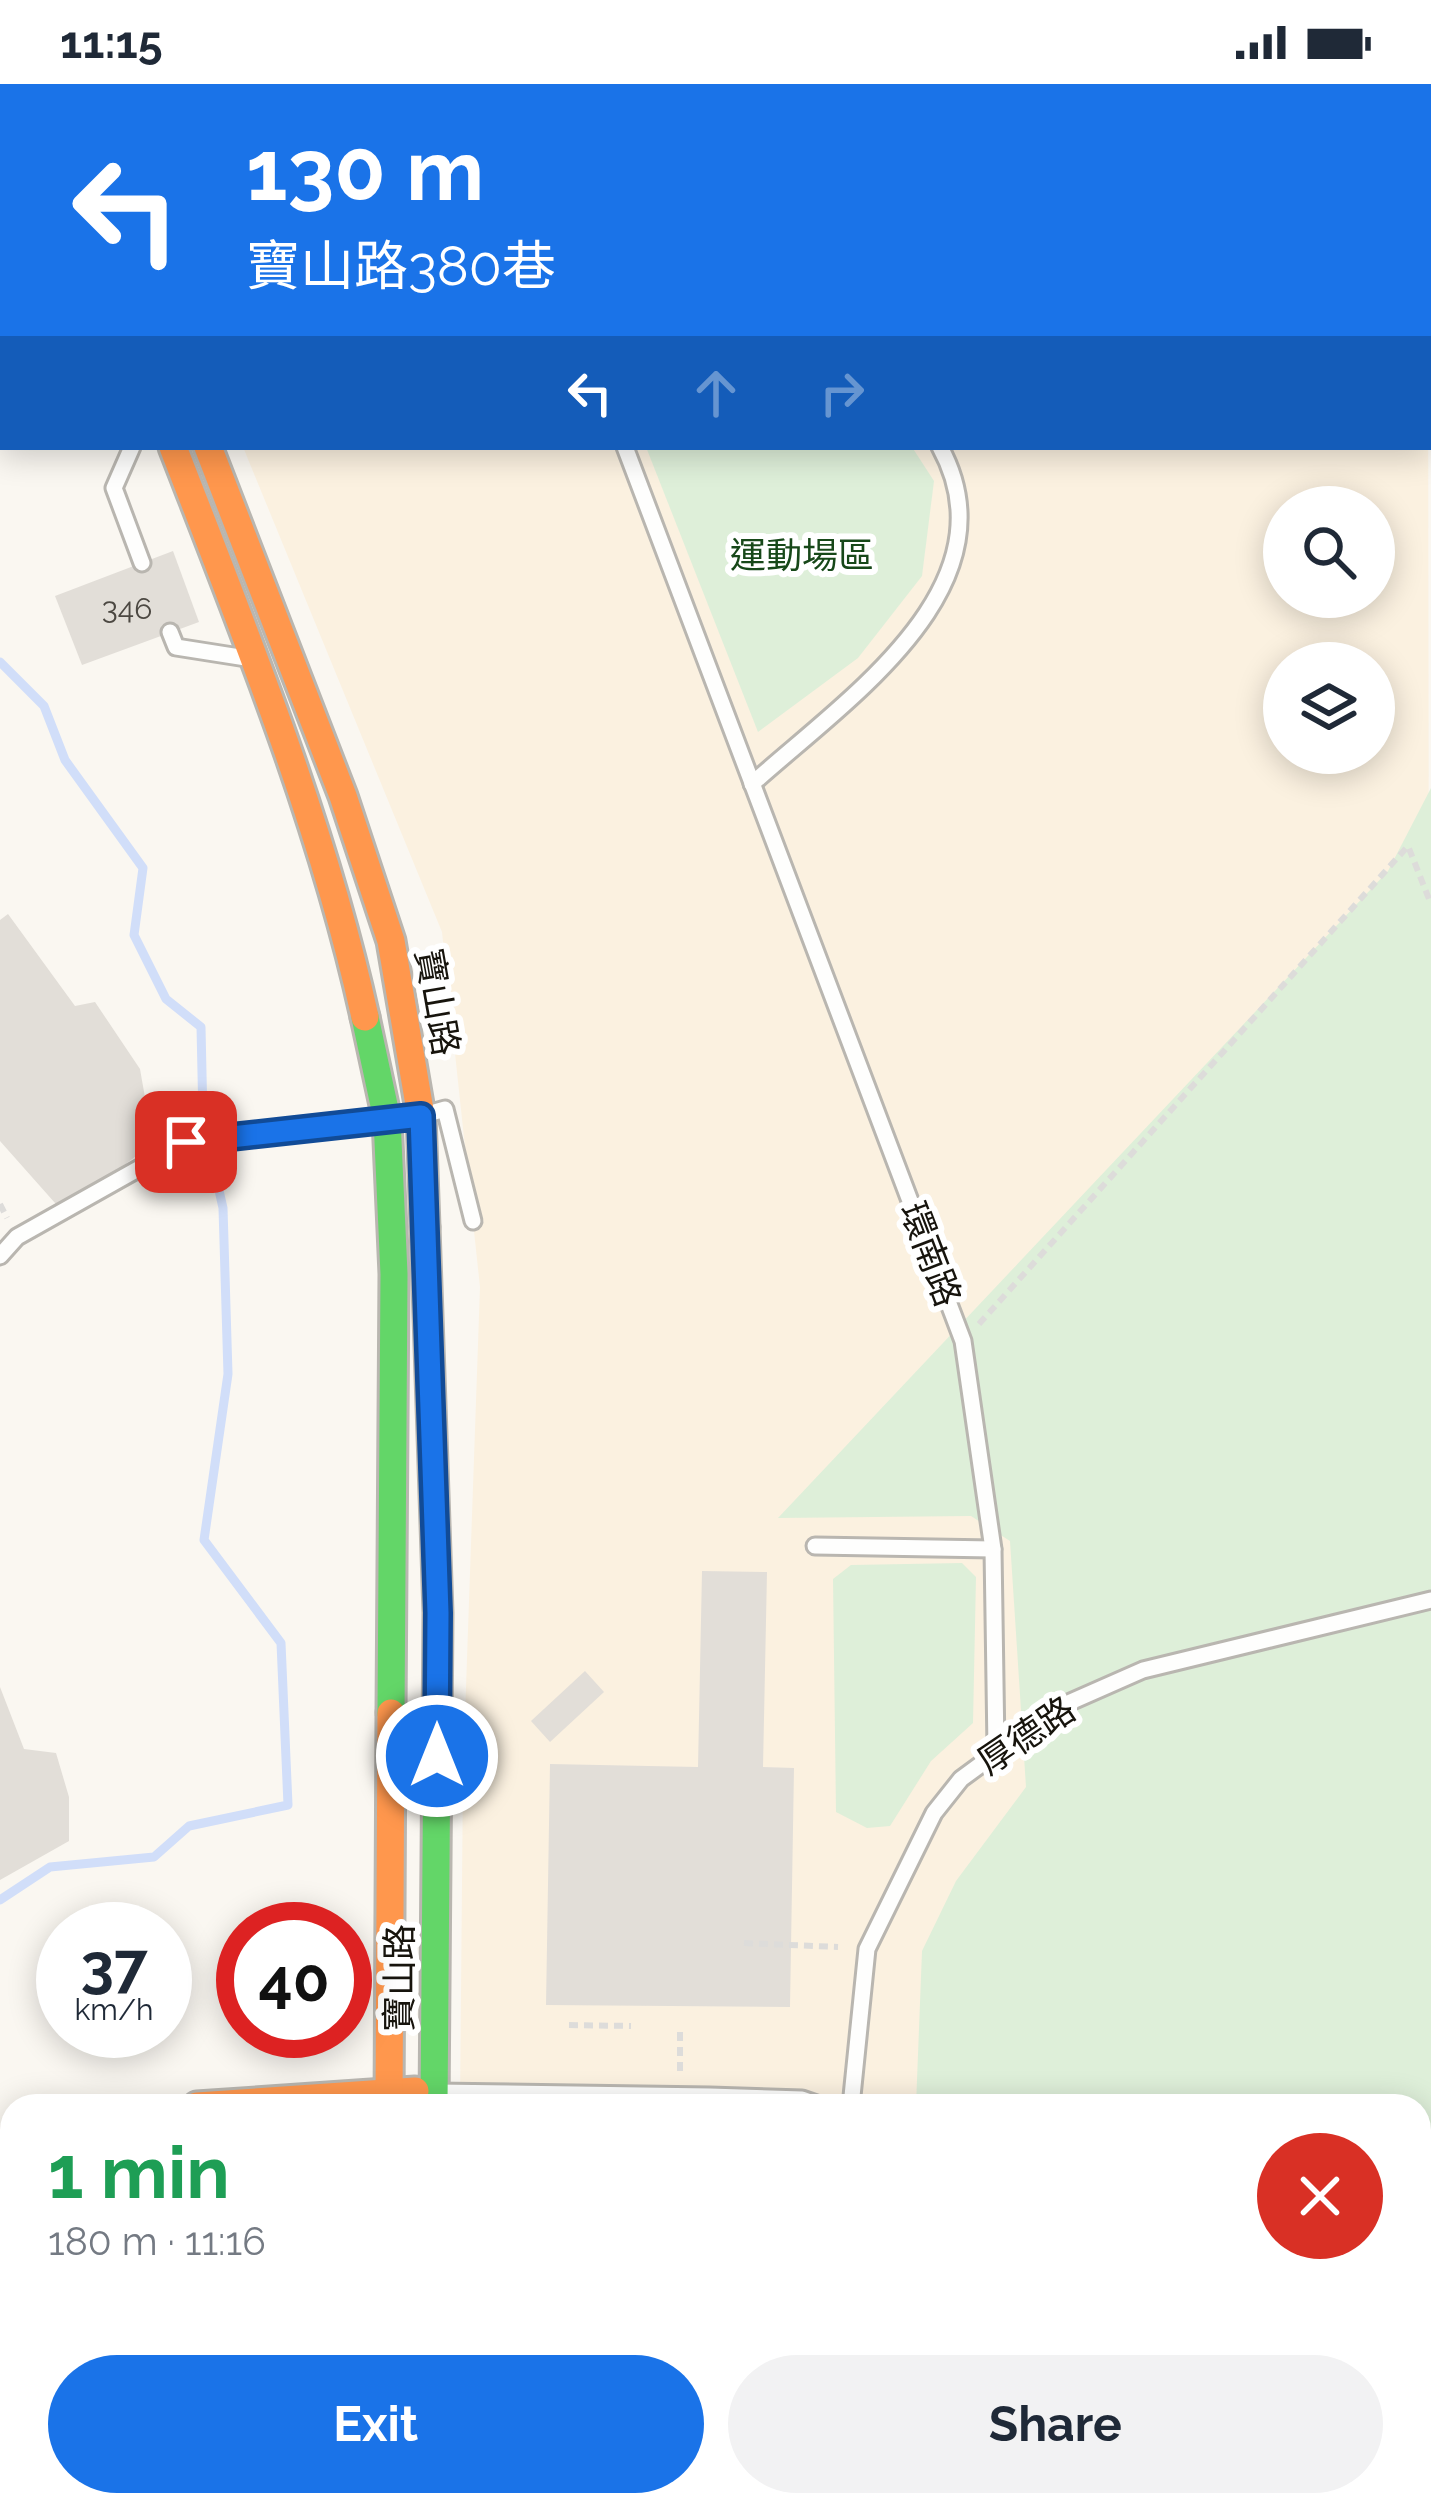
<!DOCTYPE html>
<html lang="en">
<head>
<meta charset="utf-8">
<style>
	body { margin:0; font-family:Raleway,"Noto Sans TC",sans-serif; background:#f2f2f3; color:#1f2937; height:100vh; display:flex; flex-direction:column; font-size:45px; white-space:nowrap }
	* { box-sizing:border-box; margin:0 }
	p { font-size:39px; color:#747a83 }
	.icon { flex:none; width:66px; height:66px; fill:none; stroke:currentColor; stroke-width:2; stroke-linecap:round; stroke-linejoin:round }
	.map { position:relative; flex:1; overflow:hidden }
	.sheet { position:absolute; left:0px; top:2010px; width:1431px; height:423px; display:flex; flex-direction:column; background:#fff; border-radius:36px 36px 0 0; box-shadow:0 6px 30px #0003 }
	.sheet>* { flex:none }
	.top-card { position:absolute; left:0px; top:0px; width:1431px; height:366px; box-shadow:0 6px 30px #0003; background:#1a73e8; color:#fff; overflow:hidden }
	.controls { position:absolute; left:1263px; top:402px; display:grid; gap:24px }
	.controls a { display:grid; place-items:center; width:132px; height:132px; border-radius:50%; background:#fff; box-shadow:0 6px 30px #0003; font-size:60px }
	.speed { position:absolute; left:36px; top:1818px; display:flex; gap:24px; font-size:60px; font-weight:700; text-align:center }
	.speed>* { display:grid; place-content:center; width:156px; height:156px; border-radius:50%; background:#fff; box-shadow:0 6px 30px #0003; line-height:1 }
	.speed small { font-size:30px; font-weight:400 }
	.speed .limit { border:18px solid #d22; background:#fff; color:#111 }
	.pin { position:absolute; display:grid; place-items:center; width:102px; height:102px; color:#fff; margin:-51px; border-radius:24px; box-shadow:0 6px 18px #0006 }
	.me { position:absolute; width:132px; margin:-66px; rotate:0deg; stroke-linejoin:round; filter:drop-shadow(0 0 9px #0008) }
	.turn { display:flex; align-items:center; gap:42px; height:252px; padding:0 48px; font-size:54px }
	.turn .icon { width:156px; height:156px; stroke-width:2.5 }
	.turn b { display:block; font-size:84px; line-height:102px }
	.lanes { display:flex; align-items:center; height:114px; padding:0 48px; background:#0003; justify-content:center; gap:60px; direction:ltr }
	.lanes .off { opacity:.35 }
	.round { display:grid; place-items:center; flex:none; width:126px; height:126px; border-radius:63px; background:#f2f2f3 }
	.head { display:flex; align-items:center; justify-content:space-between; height:204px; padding:0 48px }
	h1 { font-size:72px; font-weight:700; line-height:90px; color:#1e9e55 }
	.cta { display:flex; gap:24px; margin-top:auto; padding:24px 48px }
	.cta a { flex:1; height:138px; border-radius:72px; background:#1a73e8; color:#fff; font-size:48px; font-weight:700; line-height:138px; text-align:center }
	.cta a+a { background:#f2f2f3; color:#1f2937 }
	.status { display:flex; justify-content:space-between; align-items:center; height:84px; padding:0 60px; background:#fff; direction:ltr }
	.status svg { height:33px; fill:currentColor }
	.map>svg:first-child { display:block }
	.built { fill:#fbf1e0; fill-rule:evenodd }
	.green { fill:#deefd9 }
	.water { fill:#d1def9 }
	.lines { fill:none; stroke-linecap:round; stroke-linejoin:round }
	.stream { stroke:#d1def9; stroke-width:9 }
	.building { fill:#e2ded8 }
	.lane-casing { stroke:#b9b6b0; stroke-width:21 }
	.fast-casing { stroke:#b9b6b0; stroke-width:33 }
	.slow-casing { stroke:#b9b6b0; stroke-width:33 }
	.jam-casing { stroke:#b9b6b0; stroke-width:33 }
	.path { stroke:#dddcda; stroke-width:6; stroke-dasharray:9 6; stroke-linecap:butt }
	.lane { stroke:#fefefd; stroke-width:15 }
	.fast { stroke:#63d668; stroke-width:27 }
	.slow { stroke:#ff974d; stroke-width:27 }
	.jam { stroke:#b3261e; stroke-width:27 }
	.route-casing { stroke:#114b97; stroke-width:30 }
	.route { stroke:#1a73e8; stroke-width:21 }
	.labels { text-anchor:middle; stroke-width:12; stroke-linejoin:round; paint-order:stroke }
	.number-label { font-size:30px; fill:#4c4842 }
	.park-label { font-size:36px; fill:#174819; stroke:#fff }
	.street-label { font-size:36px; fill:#17140d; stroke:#fff }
</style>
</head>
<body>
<div class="status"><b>11:15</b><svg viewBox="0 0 49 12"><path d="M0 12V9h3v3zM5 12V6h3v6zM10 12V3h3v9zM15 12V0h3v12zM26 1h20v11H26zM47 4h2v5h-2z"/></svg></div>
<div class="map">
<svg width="1431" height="2432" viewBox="0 0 1431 2432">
	<rect width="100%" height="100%" fill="#faf7f1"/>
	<!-- built -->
	<g class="built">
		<path d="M94,0h1152l3,3h-1154z"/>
		<path d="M1428,191l3,2241h-979v-11h967v-399h-959l3,-333 17,-486 -38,-355 -199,-485h1185zM1284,423h90v90h-90zM1284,579h90v90h-90z"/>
	</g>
	<!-- green -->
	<g class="green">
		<path d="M646,363h266l22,34 -12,95 -64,82 -100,74z"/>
		<path d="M1431,704v1728h-516v-11h504v-399h-503l6,-155 34,-70 70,-94 -16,-246 -39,-25 -193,2 610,-647z"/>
		<path d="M962,1479l14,14 -3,146 -42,38 -41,65 -23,2 -31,-16 -3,-233 18,-14z"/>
		<path d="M0,2335l12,25v61h327v11h-339z"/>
	</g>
	<!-- water -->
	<path class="water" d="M1419,2334l12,2v96h-27l-38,-11h53z"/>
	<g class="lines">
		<!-- stream -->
		<path class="stream" d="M0,578l44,44 21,54 78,108 -9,67 32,64 35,28 2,92 20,89 5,166 -24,166 77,103 7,162 -99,21 -35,31 -104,10 -50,33"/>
	</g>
	<!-- building -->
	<g class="building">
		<path d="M173,467l26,71 -117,43 -27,-69z"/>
		<path d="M8,830l67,92 20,-4 45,67 13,74 -90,69 -63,-71v-221z"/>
		<path d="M702,1487l65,1 -4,195 31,1 -4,239 -244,-2 4,-241 148,3z"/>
		<path d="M585,1587l19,21 -54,50 -19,-21z"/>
		<path d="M0,1603l24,62 32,4 13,44v44l-69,39z"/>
		<path d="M922,2423l211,1v8h-211z"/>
	</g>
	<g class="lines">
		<!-- lane casing -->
		<g class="lane-casing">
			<g id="lane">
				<path d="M132,363l-18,41 28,75"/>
				<path d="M625,363l338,894 30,208 3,200"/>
				<path d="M170,548l6,15 70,11"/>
				<path d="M752,700c92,-83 265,-197 188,-337"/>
				<path d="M424,1031l21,-6 28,112"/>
				<path d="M0,1172l17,-19 169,-95 198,-23"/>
				<path d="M815,1462l178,3"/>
				<path d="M436,2008l274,4 92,3 20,7"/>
				<path d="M851,2022l16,-157 67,-136 27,-34 98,-72 84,-37 288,-70"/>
				<path d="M849,2432v-11"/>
			</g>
		</g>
		<!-- fast casing -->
		<g class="fast-casing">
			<g id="fast">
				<path d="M32,0l2,3"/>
				<path d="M365,933l22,102 7,155 -3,439"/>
				<path d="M425,1143l13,386 -4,493"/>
			</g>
		</g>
		<!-- slow casing -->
		<g class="slow-casing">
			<g id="slow">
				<path d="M173,363c72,186 149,375 192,570"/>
				<path d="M208,363l135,349 48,145 30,175 4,111"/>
				<path d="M197,2022l218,-15"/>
				<path d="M389,2022l2,-393"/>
				<path d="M0,2082l12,-7"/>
				<path d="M0,2121l12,-9"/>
			</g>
		</g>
		<!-- jam casing -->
		<g class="jam-casing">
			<g id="jam">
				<path d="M66,0l1,3"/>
				<path d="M386,2421v11"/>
				<path d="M428,2421v11"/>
			</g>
		</g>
		<!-- path -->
		<g class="path">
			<path d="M0,284l3,2"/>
			<path d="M0,1120l7,14"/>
			<path d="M979,1240l429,-478 23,58"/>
			<path d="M744,1859l94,4"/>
			<path d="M569,1941l62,1"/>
			<path d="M680,1987v-40"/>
		</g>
		<!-- lane -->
		<use href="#lane" class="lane"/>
		<!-- fast -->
		<use href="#fast" class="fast"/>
		<!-- slow -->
		<use href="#slow" class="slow"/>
		<!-- jam -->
		<use href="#jam" class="jam"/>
	</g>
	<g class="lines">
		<!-- route casing -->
		<g class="route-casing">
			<path id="route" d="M186,1058l235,-26 17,497 -1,143"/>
		</g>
		<!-- route -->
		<use href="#route" class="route"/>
	</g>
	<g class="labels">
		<!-- number labels -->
		<g class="number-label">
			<text x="127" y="535">346</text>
		</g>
		<!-- park labels -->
		<g class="park-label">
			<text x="802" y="484">運動場區</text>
		</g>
		<!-- street labels -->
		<g class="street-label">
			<text transform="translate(438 918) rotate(80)" y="13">寶山路</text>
			<text transform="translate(931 1170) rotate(69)" y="13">環南路</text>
			<text transform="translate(1026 1651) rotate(-34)" y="13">厚德路</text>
			<text transform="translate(399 1894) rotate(-90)" y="13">寶山路</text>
		</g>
	</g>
</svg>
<div class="controls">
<a><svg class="icon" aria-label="search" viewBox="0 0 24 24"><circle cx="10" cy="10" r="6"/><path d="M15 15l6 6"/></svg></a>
<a><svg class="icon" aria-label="layers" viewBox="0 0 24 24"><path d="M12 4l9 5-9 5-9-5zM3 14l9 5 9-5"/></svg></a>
</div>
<div class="speed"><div>37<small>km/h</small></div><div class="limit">40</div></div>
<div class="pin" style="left:186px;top:1058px;background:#d93025"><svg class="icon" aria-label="arrive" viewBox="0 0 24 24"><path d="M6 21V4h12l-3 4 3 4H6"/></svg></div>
<svg class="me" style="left:437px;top:1672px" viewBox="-20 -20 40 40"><circle r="17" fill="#1a73e8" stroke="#fff" stroke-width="3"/><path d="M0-11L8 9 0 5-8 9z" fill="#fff"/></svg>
<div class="top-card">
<div class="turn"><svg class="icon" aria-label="left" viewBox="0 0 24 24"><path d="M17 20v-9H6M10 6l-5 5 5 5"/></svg><div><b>130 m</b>寶山路380巷</div></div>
<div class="lanes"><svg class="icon" aria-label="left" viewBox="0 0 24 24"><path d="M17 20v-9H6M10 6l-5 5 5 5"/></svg><svg class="icon off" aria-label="ahead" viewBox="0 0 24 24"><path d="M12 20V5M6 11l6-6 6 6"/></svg><svg class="icon off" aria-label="right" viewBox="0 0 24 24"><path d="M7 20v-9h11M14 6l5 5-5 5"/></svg></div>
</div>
<section class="sheet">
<div class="head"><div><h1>1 min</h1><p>180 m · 11:16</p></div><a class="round" style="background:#d93025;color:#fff"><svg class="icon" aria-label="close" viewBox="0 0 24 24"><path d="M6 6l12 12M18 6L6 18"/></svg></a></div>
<div class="cta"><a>Exit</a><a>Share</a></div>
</section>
</div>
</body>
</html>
